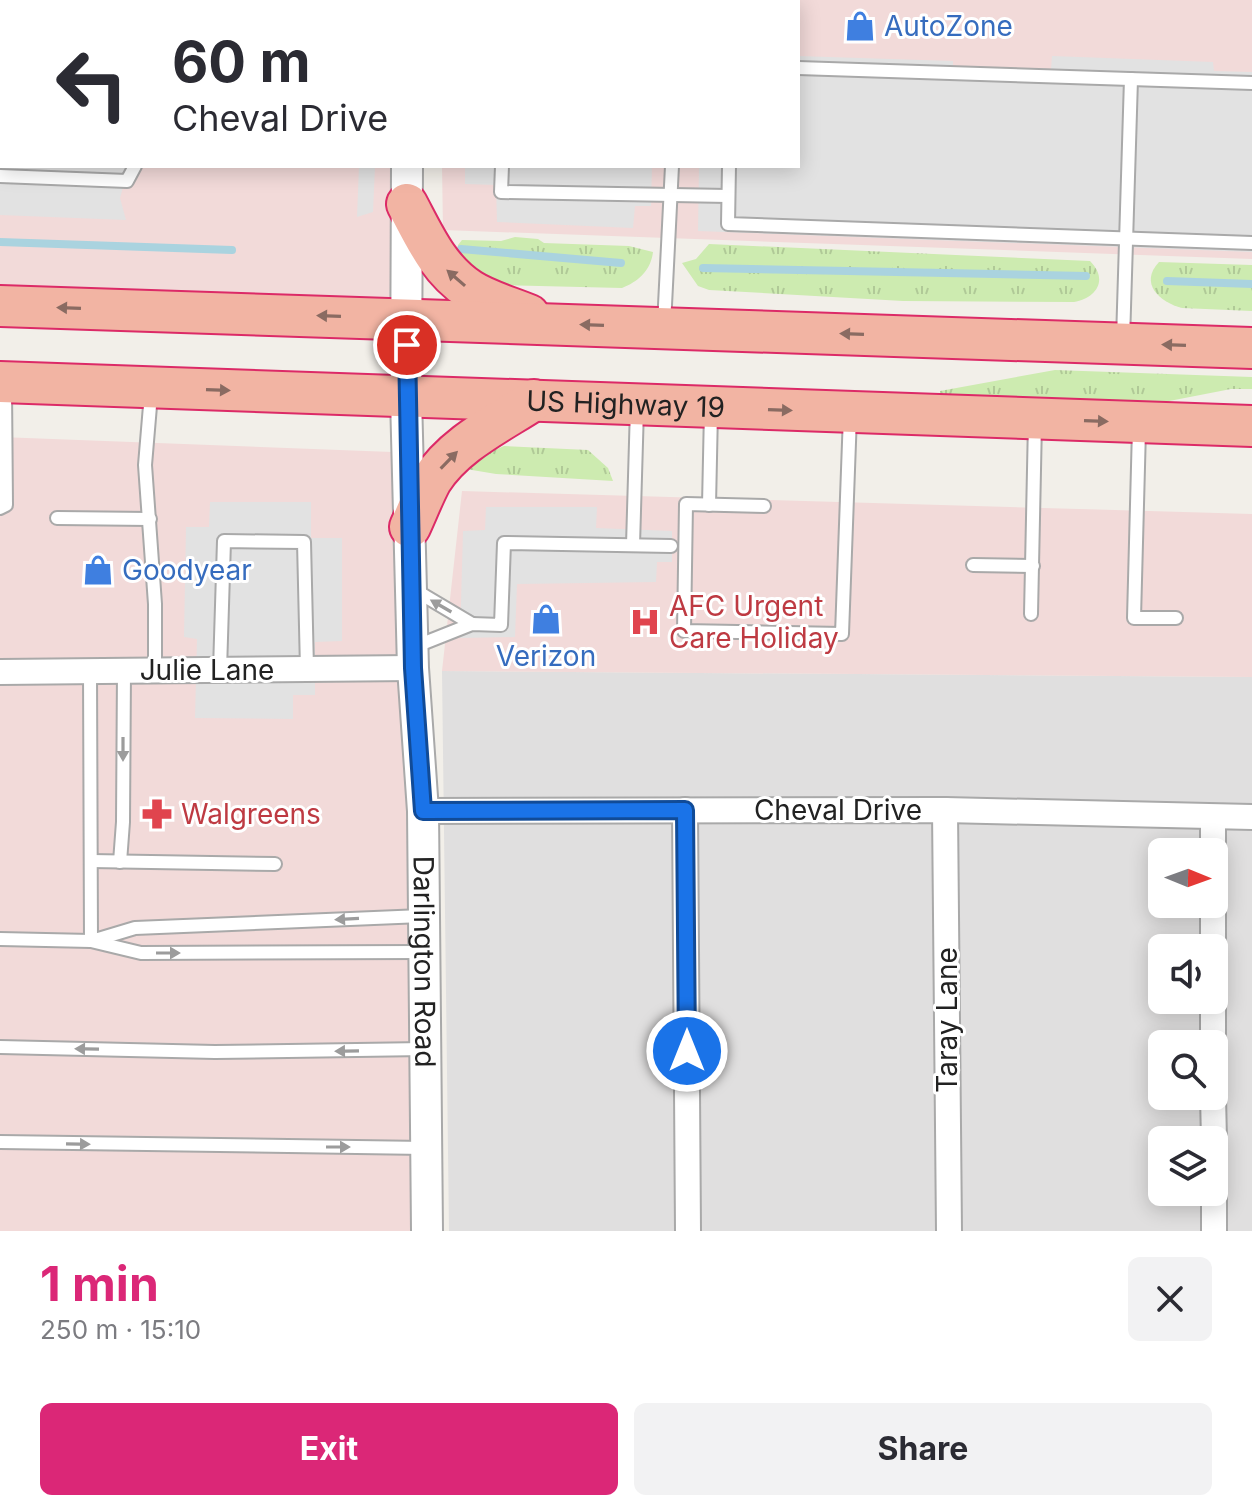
<!DOCTYPE html>
<html lang="en">
<head>
<meta charset="utf-8">
<style>
	body { margin:0; font-family:Inter,sans-serif; background:#f2f2f3; color:#2b2b33; height:100vh; display:flex; flex-direction:column; font-size:30px; white-space:nowrap }
	* { box-sizing:border-box; margin:0 }
	p { font-size:26px; color:#7c7c81 }
	.icon { flex:none; width:44px; height:44px; fill:none; stroke:currentColor; stroke-width:2; stroke-linecap:round; stroke-linejoin:round }
	.map { position:relative; height:1231px; overflow:hidden }
	.details { display:flex; flex-direction:column; background:#fff; flex:1 }
	.details>* { flex:none }
	.guide { position:absolute; left:0px; top:0px; width:800px; height:168px; box-shadow:0 4px 20px #0003; background:#fff; color:#2b2b33; overflow:hidden }
	.needle { width:52px; rotate:91deg }
	.fabs { position:absolute; left:1148px; top:838px; display:grid; gap:16px }
	.fabs a { display:grid; place-items:center; width:80px; height:80px; border-radius:12px; background:#fff; box-shadow:0 4px 20px #0003; font-size:40px }
	.pin { position:absolute; display:grid; place-items:center; width:68px; height:68px; color:#fff; margin:-34px; border:4px solid #fff; border-radius:50%; box-shadow:0 2px 8px #0007 }
	.me { position:absolute; width:88px; margin:-44px; rotate:0deg; stroke-linejoin:round; filter:drop-shadow(0 0 6px #0008) }
	.turn { display:flex; align-items:center; gap:28px; height:168px; padding:0 40px; font-size:36px }
	.turn .icon { width:104px; height:104px; stroke-width:2.5 }
	.turn b { display:block; font-size:56px; line-height:68px }
	.round { display:grid; place-items:center; flex:none; width:84px; height:84px; border-radius:12px; background:#f2f2f3 }
	.summary { display:flex; align-items:center; justify-content:space-between; height:136px; padding:0 40px }
	h1 { font-size:48px; font-weight:700; line-height:60px; color:#db2777 }
	.action { display:flex; gap:16px; margin-top:auto; padding:16px 40px }
	.action a { flex:1; height:92px; border-radius:12px; background:#db2777; color:#fff; font-size:32px; font-weight:700; line-height:92px; text-align:center }
	.action a+a { background:#f2f2f3; color:#2b2b33 }
	.map>svg:first-child { display:block }
	.residential { fill:#e0dfdf; fill-rule:evenodd }
	.commercial { fill:#f2dad9 }
	.grass { fill:url(#grass-tufts) }
	.parking { fill:#e2e2e2 }
	.lines { fill:none; stroke-linecap:round; stroke-linejoin:round }
	.stream { stroke:#aad3df; stroke-width:8 }
	.service-casing { stroke:#a9a9a9; stroke-width:16 }
	.minor-casing { stroke:#a9a9a9; stroke-width:28 }
	.tertiary-casing { stroke:#a9a9a9; stroke-width:34 }
	.trunk-casing { stroke:#dc2a67; stroke-width:44 }
	.service { stroke:#fff; stroke-width:12 }
	.minor { stroke:#fff; stroke-width:24 }
	.tertiary { stroke:#fff; stroke-width:30 }
	.trunk { stroke:#f2b4a3; stroke-width:40 }
	.oneway { fill:#8a6b62 }
	.oneway2 { fill:#9c9c9c }
	.route-casing { stroke:#114b97; stroke-width:20 }
	.route { stroke:#1a73e8; stroke-width:14 }
	.labels { text-anchor:middle; stroke-width:6; stroke-linejoin:round; paint-order:stroke }
	.shop-label { font-size:28px; fill:#366cbe; stroke:#fff; text-anchor:start }
	.street-label { font-size:28px; fill:#222; stroke:#fff }
	.health-label { font-size:28px; fill:#be3a42; stroke:#fff; text-anchor:start }
</style>
</head>
<body>
<div class="map">
<svg width="1252" height="1231" viewBox="0 0 1252 1231">
	<defs>
		<pattern id="grass-tufts" width="24" height="20" patternUnits="userSpaceOnUse" patternTransform="scale(2)"><rect width="24" height="20" fill="#cdebb0"/><path d="M3 7l-1-3M5 7V3M7 7l1-3M15 17l-1-3M17 17v-4M19 17l1-3" fill="none" stroke="#b0c997"/></pattern>
	</defs>
	<rect width="100%" height="100%" fill="#f2efe9"/>
	<!-- residential -->
	<path class="residential" d="M442,671l810,6v554h-803zM1162,852h52v52h-52zM1162,948h52v52h-52zM1162,1044h52v52h-52zM1162,1140h52v52h-52z"/>
	<!-- commercial -->
	<g class="commercial">
		<path d="M0,0h392l-390,2v164h390l-1,132 -179,-4 -212,-8z"/>
		<path d="M440,0h812v259l-809,-29 -1,-64h356v-164z"/>
		<path d="M0,437l392,15 6,216 10,143 4,420h-412z"/>
		<path d="M462,491l790,23v163l-810,-6z"/>
	</g>
	<!-- grass -->
	<g class="grass">
		<path d="M515,237l23,2 6,4 85,3 24,6c-2,18 -15,30 -31,36l-129,-3 -36,-28 1,-12 4,-5 39,1z"/>
		<path d="M709,244l381,17c19,19 6,37 -16,41l-171,-1 -194,-11 -11,-4 -16,-23 14,-4z"/>
		<path d="M1159,262l93,3v46l-70,-3c-23,-6 -43,-25 -23,-46z"/>
		<path d="M1055,370l197,7v12h-21l-72,14 -219,-8v-4z"/>
		<path d="M504,446l84,4 20,18 5,13 -117,-7 -30,-5 4,-8z"/>
	</g>
	<!-- parking -->
	<g class="parking">
		<path d="M0,0h175l-173,2v164h127l-9,32 6,22 -126,-5z"/>
		<path d="M798,56l155,5v5l98,3 1,-13 161,6 1,9 38,1v180l-554,-21 1,-65h99z"/>
		<path d="M359,166h16l-2,46 -16,5z"/>
		<path d="M465,166h187l-1,40h-16l-2,22 -136,-6 -1,-37 -31,-1z"/>
		<path d="M210,502h101v36h31v103l-27,1v53h-22v24l-98,-1 2,-79 -13,-2 2,-110h23z"/>
		<path d="M486,507h111l-1,21 76,3v31h-15l-1,20 -139,2 -2,53 -55,1 3,-107 22,-1z"/>
	</g>
	<g class="lines">
		<!-- stream -->
		<g class="stream">
			<path d="M0,242l232,8"/>
			<path d="M461,249l160,14"/>
			<path d="M703,268l383,8"/>
			<path d="M1167,281l85,3"/>
		</g>
		<!-- service casing -->
		<g class="service-casing">
			<g id="service">
				<path d="M183,0l1,2"/>
				<path d="M509,2v-2"/>
				<path d="M665,2v-2"/>
				<path d="M684,2v-2"/>
				<path d="M733,2v-2"/>
				<path d="M798,68l454,15"/>
				<path d="M502,166l-1,26 227,4"/>
				<path d="M729,166l-1,58 524,19"/>
				<path d="M0,176l127,5 8,-15"/>
				<path d="M664,325l8,-159"/>
				<path d="M1123,340l8,-261"/>
				<path d="M151,394l-6,71 10,139v66"/>
				<path d="M1139,429l-5,189h42"/>
				<path d="M709,505l2,-94"/>
				<path d="M764,506l-78,-2 -2,127 158,3 8,-219"/>
				<path d="M0,508l6,-3 -1,-116"/>
				<path d="M57,518l93,1"/>
				<path d="M633,545l4,-137"/>
				<path d="M973,565l60,1"/>
				<path d="M413,589l59,35"/>
				<path d="M1031,614l4,-192"/>
				<path d="M414,647l58,-23 29,1 3,-82 167,3"/>
				<path d="M220,670l4,-129 80,1 3,127"/>
				<path d="M90,671l1,270"/>
				<path d="M91,861l184,3"/>
				<path d="M120,862l3,-40 1,-151"/>
				<path d="M0,939l91,2 50,12 282,-1"/>
				<path d="M95,940l40,-12 287,-12"/>
				<path d="M0,1047l215,5 210,-3"/>
				<path d="M0,1142l425,6"/>
			</g>
		</g>
		<!-- minor casing -->
		<g class="minor-casing">
			<g id="minor">
				<path d="M0,672l413,-4"/>
				<path d="M685,810l3,421"/>
				<path d="M945,810l4,421"/>
				<path d="M423,811l522,-1 307,7"/>
				<path d="M1213,817v35"/>
				<path d="M1213,904v44"/>
				<path d="M1213,1000v44"/>
				<path d="M1213,1096l1,44"/>
				<path d="M1214,1192v39"/>
			</g>
		</g>
		<!-- tertiary casing -->
		<g class="tertiary-casing">
			<g id="tertiary">
				<path d="M408,2v-2"/>
				<path id="s1" d="M407,166l-1,231 7,271 10,143 4,420"/>
			</g>
		</g>
		<!-- trunk casing -->
		<g class="trunk-casing">
			<g id="trunk">
				<path d="M407,204c17,32 31,65 63,86 17,11 40,17 59,25"/>
				<path d="M0,306l1252,42"/>
				<path id="s2" d="M0,382l1252,44"/>
				<path d="M410,527c7,-15 13,-31 21,-46 23,-37 68,-58 103,-81"/>
			</g>
		</g>
		<!-- service -->
		<use href="#service" class="service"/>
		<!-- minor -->
		<use href="#minor" class="minor"/>
		<!-- tertiary -->
		<use href="#tertiary" class="tertiary"/>
		<!-- trunk -->
		<use href="#trunk" class="trunk"/>
	</g>
	<!-- one-way arrows -->
	<defs><path id="oneway-solid" d="M-6-.8H1V-3.2L6.5 0L1 3.2V.8H-6Z" transform="scale(2)"/></defs>
	<g class="oneway">
		<use href="#oneway-solid" transform="translate(456 278) rotate(-139)"/>
		<use href="#oneway-solid" transform="translate(69 308) rotate(-178)"/>
		<use href="#oneway-solid" transform="translate(329 316) rotate(-178)"/>
		<use href="#oneway-solid" transform="translate(592 325) rotate(-178)"/>
		<use href="#oneway-solid" transform="translate(852 334) rotate(-178)"/>
		<use href="#oneway-solid" transform="translate(1174 345) rotate(-178)"/>
		<use href="#oneway-solid" transform="translate(218 390) rotate(2)"/>
		<use href="#oneway-solid" transform="translate(780 410) rotate(2)"/>
		<use href="#oneway-solid" transform="translate(1096 421) rotate(2)"/>
		<use href="#oneway-solid" transform="translate(449 460) rotate(-46)"/>
	</g>
	<g class="oneway2">
		<use href="#oneway-solid" transform="translate(441 606) rotate(-150)"/>
		<use href="#oneway-solid" transform="translate(123 749) rotate(90)"/>
		<use href="#oneway-solid" transform="translate(347 919) rotate(177)"/>
		<use href="#oneway-solid" transform="translate(168 953)"/>
		<use href="#oneway-solid" transform="translate(87 1049) rotate(-179)"/>
		<use href="#oneway-solid" transform="translate(347 1051) rotate(179)"/>
		<use href="#oneway-solid" transform="translate(78 1144) rotate(1)"/>
		<use href="#oneway-solid" transform="translate(338 1147)"/>
	</g>
	<g class="lines">
		<!-- route casing -->
		<g class="route-casing">
			<path id="route" d="M407,345l6,323 10,143 262,-1 2,241"/>
		</g>
		<!-- route -->
		<use href="#route" class="route"/>
	</g>
	<!-- icons -->
	<defs>
		<g id="shop-bare" transform="scale(2.4)"><path d="M-5-2.5h2.3a2.7 3.5 0 0 1 5.4 0H5L5.5 6h-11ZM-1.5-2.5h3a1.5 2.3 0 0 0-3 0Z" fill="#3f7fe0" stroke="#fff" stroke-width="2.5" paint-order="stroke"/></g>
		<g id="hospital-bare" transform="scale(2.4)"><path d="M-5-5h3v3.5h4V-5h3V5h-3V1.5h-4V5h-3Z" fill="#e0444e" stroke="#fff" stroke-width="2.5" paint-order="stroke"/></g>
		<g id="pharmacy-bare" transform="scale(2.4)"><path d="M-2-6h4v4h4v4h-4v4h-4v-4h-4v-4h4Z" fill="#e0444e" stroke="#fff" stroke-width="2.5" paint-order="stroke"/></g>
	</defs>
	<g fill-rule="evenodd">
		<use href="#shop-bare" x="860" y="26"/>
		<use href="#shop-bare" x="98" y="570"/>
		<use href="#shop-bare" x="546" y="619"/>
		<use href="#hospital-bare" x="645" y="622"/>
		<use href="#pharmacy-bare" x="157" y="814"/>
	</g>
	<g class="labels">
		<!-- shop labels -->
		<g class="shop-label">
			<text x="884" y="36">AutoZone</text>
			<text x="122" y="580">Goodyear</text>
			<text x="546" y="666" text-anchor="middle">Verizon</text>
		</g>
		<!-- street labels -->
		<g class="street-label">
			<text dy="10" stroke="none"><textPath href="#s2" startOffset="626">US Highway 19</textPath></text>
			<text x="207" y="680">Julie Lane</text>
			<text x="838" y="820">Cheval Drive</text>
			<text dy="10" stroke="none"><textPath href="#s1" startOffset="796">Darlington Road</textPath></text>
			<text transform="translate(947 1020) rotate(-90)" y="10">Taray Lane</text>
		</g>
		<!-- health labels -->
		<g class="health-label">
			<text x="669" y="616">AFC Urgent<tspan x="669" dy="32">Care Holiday</tspan></text>
			<text x="181" y="824">Walgreens</text>
		</g>
	</g>
</svg>
<div class="fabs">
<a><svg class="needle" viewBox="-14 -14 28 28"><path d="M0-13l5 13h-10z" fill="#e53935"/><path d="M0 13l5-13h-10z" fill="#7c7c81"/></svg></a>
<a><svg class="icon" aria-label="sound" viewBox="0 0 24 24"><path d="M4 9h4l5-4v14l-5-4H4zM17 9q2 3 0 6"/></svg></a>
<a><svg class="icon" aria-label="search" viewBox="0 0 24 24"><circle cx="10" cy="10" r="6"/><path d="M15 15l6 6"/></svg></a>
<a><svg class="icon" aria-label="layers" viewBox="0 0 24 24"><path d="M12 4l9 5-9 5-9-5zM3 14l9 5 9-5"/></svg></a>
</div>
<div class="pin" style="left:407px;top:345px;background:#d93025"><svg class="icon" aria-label="arrive" viewBox="0 0 24 24"><path d="M6 21V4h12l-3 4 3 4H6"/></svg></div>
<svg class="me" style="left:687px;top:1051px" viewBox="-20 -20 40 40"><circle r="17" fill="#1a73e8" stroke="#fff" stroke-width="3"/><path d="M0-11L8 9 0 5-8 9z" fill="#fff"/></svg>
<div class="guide">
<div class="turn"><svg class="icon" aria-label="left" viewBox="0 0 24 24"><path d="M17 20v-9H6M10 6l-5 5 5 5"/></svg><div><b>60 m</b>Cheval Drive</div></div>
</div>
</div>
<section class="details">
<div class="summary"><div><h1>1 min</h1><p>250 m · 15:10</p></div><a class="round"><svg class="icon" aria-label="close" viewBox="0 0 24 24"><path d="M6 6l12 12M18 6L6 18"/></svg></a></div>
<div class="action"><a>Exit</a><a>Share</a></div>
</section>
</body>
</html>
